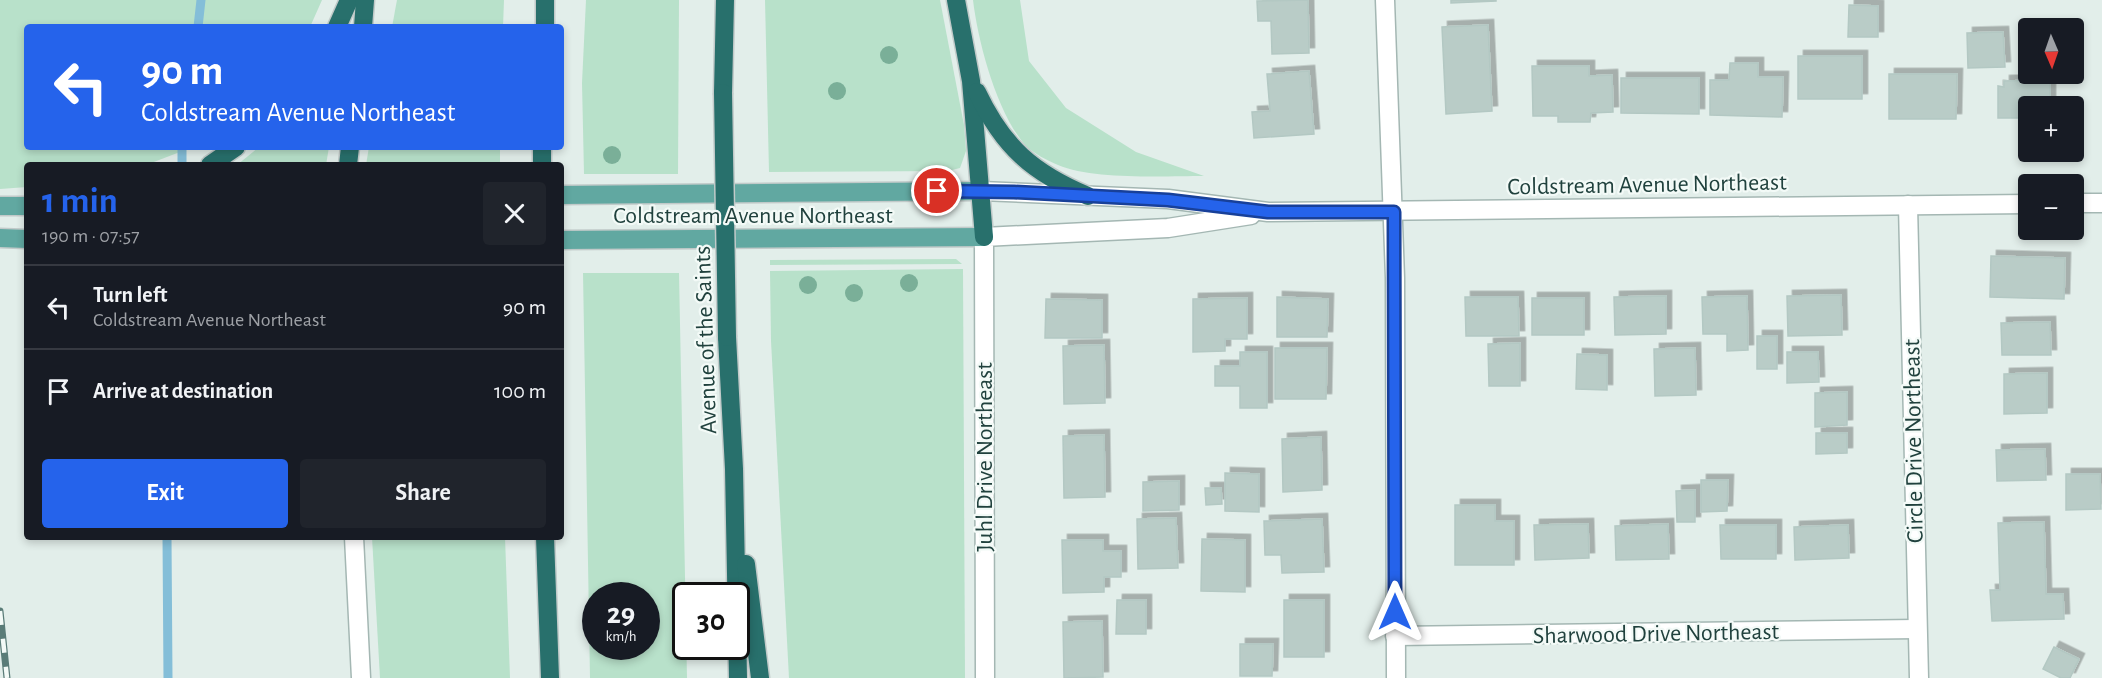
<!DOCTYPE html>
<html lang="en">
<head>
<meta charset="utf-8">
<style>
	body { margin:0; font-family:"Alegreya Sans",sans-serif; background:#20242c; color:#f1f3f6; height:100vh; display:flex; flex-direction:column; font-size:22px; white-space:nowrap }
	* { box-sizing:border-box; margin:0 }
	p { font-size:20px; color:#9ea1a6 }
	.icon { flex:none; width:33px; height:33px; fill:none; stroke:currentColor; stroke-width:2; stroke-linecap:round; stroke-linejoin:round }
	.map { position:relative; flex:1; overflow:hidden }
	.sheet { position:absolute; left:24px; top:162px; width:540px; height:378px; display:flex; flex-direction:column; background:#171b24; border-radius:6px; box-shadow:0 3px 9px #0003 }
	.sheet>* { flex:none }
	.top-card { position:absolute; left:24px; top:24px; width:540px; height:126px; border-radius:6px; box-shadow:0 3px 9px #0003; background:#2563eb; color:#fff; overflow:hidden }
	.needle { width:39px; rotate:178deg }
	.tools { position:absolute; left:2018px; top:18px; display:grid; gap:12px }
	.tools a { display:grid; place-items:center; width:66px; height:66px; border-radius:6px; background:#171b24; box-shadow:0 3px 9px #0003; font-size:30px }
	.speed { position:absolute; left:582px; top:582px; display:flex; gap:12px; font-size:30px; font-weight:700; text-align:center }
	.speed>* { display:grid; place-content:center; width:78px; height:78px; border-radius:50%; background:#171b24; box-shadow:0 3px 9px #0003; line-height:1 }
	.speed small { font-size:15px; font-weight:400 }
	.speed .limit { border:3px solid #111; border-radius:9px; background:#fff; color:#111 }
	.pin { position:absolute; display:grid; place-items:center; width:51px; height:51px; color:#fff; margin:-26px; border:3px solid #fff; border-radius:50%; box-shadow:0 2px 6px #0007 }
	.me { position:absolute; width:66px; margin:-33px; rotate:0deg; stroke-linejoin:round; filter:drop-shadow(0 0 4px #0008) }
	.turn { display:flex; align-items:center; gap:21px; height:126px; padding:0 18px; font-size:27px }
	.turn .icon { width:78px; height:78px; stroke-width:2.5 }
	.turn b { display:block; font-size:42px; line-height:51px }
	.round { display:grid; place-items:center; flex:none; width:63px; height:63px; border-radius:6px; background:#20242c }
	.headline { display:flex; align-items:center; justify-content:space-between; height:102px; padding:0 18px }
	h1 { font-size:36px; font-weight:700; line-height:45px; color:#2563eb }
	.action { display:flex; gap:12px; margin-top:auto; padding:12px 18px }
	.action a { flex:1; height:69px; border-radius:6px; background:#2563eb; color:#fff; font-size:24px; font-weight:700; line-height:69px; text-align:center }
	.action a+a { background:#20242c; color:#f1f3f6 }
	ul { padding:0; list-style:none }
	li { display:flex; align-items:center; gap:18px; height:84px; padding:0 18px; border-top:2px solid #363941 }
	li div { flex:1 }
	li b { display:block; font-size:22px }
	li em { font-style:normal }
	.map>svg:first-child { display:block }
	.green { fill:#b8e1ca; fill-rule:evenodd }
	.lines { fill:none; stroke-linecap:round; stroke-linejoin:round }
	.stream { stroke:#84bed8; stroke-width:9 }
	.building { fill:#b9ccc7; stroke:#b3c8c3; stroke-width:1.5; filter:url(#shadow) }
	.minor-casing { stroke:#a4b7b3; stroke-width:21 }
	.major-casing { stroke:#c1cac9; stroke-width:21 }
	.highway-casing { stroke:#c1cac9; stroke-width:21 }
	.minor { stroke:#fff; stroke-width:18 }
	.major { stroke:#61a8a1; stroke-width:18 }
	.highway { stroke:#28706c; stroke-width:18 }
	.rail-casing { stroke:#5a7c78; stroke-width:7 }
	.rail { stroke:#f3faf7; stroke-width:4.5; stroke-dasharray:14; stroke-linecap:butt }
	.highway-bridge-casing { stroke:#c1cac9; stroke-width:21; stroke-linecap:butt }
	.highway-bridge { stroke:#28706c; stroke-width:18 }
	.tree { fill:#7aaf98 }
	.route-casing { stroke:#184099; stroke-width:15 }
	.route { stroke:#2563eb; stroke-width:10 }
	.labels { text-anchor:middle; stroke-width:4.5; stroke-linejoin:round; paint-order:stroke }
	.street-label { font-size:24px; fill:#20413d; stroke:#f3faf7 }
</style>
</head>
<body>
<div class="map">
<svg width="2102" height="678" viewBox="0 0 2102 678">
	<defs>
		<filter id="shadow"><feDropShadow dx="5.5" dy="-5.5" stdDeviation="0" flood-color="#0004"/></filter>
	</defs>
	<rect width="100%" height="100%" fill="#e2eeea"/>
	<!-- green -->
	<g class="green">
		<path d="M0,0h322l-12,27h-283v120h166l-47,18h-119v22l-27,2z"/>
		<path d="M397,0h107l-1,27h-111z"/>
		<path d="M586,0h93l-1,174h-94l-2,-91z"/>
		<path d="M765,0h175l24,125 2,26 -6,17 -12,3 -179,1z"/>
		<path d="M973,0h47l9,61 37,47 70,44 68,24c-39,0 -111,4 -146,-11 -10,-4 -25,-12 -32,-19 -29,-32 -48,-104 -53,-146z"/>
		<path d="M259,147h70l-3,18h-89z"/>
		<path d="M369,147h131v18h-134z"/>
		<path d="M956,259l6,5 -192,1v-5z"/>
		<path d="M963,269l2,409h-176l-18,-337 -1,-70z"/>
		<path d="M583,273h96l8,405h-97zM596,596h50v50h-50z"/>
		<path d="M372,537h133l5,141h-130z"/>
	</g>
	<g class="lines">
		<!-- stream -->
		<g class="stream">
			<path d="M198,27l3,-27"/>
			<path d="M182,165v-18"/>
			<path d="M167,537l1,141"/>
		</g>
	</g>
	<!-- building -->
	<g class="building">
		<path d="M1308,0l1,53 -37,1 -1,-33h-13l-1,-20z"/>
		<path d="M1451,0h45v1l-45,2z"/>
		<path d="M1849,5l29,1v31h-30z"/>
		<path d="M1488,25l4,86 -46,3 -4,-87z"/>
		<path d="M2003,32l2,35 -37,1 -1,-35z"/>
		<rect x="1798" y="56" width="64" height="43"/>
		<path d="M1730,63h28v14h25l-1,40 -72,-2v-35h19z"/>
		<path d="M1532,66h57v10l23,-1 1,37 -22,1 -1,9h-32v-6h-25z"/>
		<path d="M1309,71l5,63 -60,4 -2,-26 18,-1 -3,-37z"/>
		<path d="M1889,74h68l-1,45h-67z"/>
		<path d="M1621,78h78v36l-78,-1z"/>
		<path d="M2050,80v26h-22v12h-30v-32l6,1v-6z"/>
		<path d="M1991,256l74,2 -1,41 -74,-2z"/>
		<path d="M1841,295l1,40 -54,1 -1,-40z"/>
		<path d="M1666,296v38l-51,1 -1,-38z"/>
		<path d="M1747,296l1,54 -21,1v-17h-24l-1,-37z"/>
		<path d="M1277,297l51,2 -1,38h-50z"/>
		<path d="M1465,297h53l1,39h-53z"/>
		<path d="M1247,298v41h-22v12l-32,1v-53z"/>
		<rect x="1532" y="298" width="52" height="37"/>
		<path d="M1046,299l56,1v38h-57z"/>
		<path d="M2050,322l1,33h-49l-1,-32z"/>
		<rect x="1757" y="336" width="20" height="33"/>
		<path d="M1520,343v43h-31l-1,-42z"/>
		<path d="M1104,345l1,58 -41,1 -1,-58z"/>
		<path d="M1275,348h52l-1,51h-51z"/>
		<path d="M1695,348l1,47 -41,1 -1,-47z"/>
		<path d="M1240,352h27v56h-27v-22h-25v-20h25z"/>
		<path d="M1787,352h31l1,30 -32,1z"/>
		<path d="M1577,354l30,1v35l-31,-1z"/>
		<path d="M2047,373v40l-43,1v-40z"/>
		<path d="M1847,392v33l-32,2v-34z"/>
		<path d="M1816,433h31v20l-31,1z"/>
		<path d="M1104,435l1,62 -41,1 -1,-62z"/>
		<path d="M1321,437l1,53 -39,2 -1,-53z"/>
		<path d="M2045,449l1,31 -49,1 -1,-31z"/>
		<path d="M1225,473l34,1v38l-34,-1z"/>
		<path d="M2066,474h34l1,35 -35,1z"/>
		<path d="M1701,480h27l-1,31 -26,1z"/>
		<path d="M1179,481v29l-36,1v-29z"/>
		<path d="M1205,488h16l1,16 -16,1z"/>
		<path d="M1695,490v32h-18l-1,-31z"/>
		<path d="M1455,505h40v16h19v44h-59z"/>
		<path d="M1176,518l2,50 -40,1 -1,-50z"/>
		<path d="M1322,519l2,53 -42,1 -1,-18h-16l-1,-34z"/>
		<path d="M2044,522l2,72h17l1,25 -72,2 -2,-31h10l-2,-67z"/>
		<path d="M1588,524l1,34 -54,2 -1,-35z"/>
		<path d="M1668,524l1,35 -53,1 -1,-34z"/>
		<path d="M1720,525h56v34h-55z"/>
		<path d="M1848,525l1,33 -54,2 -1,-33z"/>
		<path d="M1202,539l43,1v52l-44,-1z"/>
		<path d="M1062,540h41v11h18v26h-17v15l-41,1z"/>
		<path d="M1117,600h29v34h-30z"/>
		<rect x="1284" y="600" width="40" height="57"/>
		<path d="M1102,621l1,56 -39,1 -1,-56z"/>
		<path d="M1240,644h33l-1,32h-32z"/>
		<path d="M2054,647l25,12 -9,19h-9l-18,-9z"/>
	</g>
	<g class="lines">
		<!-- minor casing -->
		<g class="minor-casing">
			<g id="minor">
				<path d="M1385,0l10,278 1,400"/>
				<path d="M981,191l187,8 100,13 760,-8"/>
				<path d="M2073,203h29"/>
				<path d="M1908,205l11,473"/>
				<path d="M354,537l7,141"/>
				<path d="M1395,636l522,-7"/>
				<path d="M985,678l-1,-441 184,-9 83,-13"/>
			</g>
		</g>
		<!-- major casing -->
		<g class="major-casing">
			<g id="major">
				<path d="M561,195l420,-4"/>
				<path d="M0,206h27"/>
				<path d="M0,238l27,1"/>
				<path d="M561,240l423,-3"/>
			</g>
		</g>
		<!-- highway casing -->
		<g class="highway-casing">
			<g id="highway">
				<path d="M956,0l15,81 13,156"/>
				<path d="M337,27l12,-27"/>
				<path d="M363,27l2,-27"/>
				<path d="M545,27v-27"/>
				<path d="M977,92c26,55 56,81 111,104"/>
				<path d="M723,93l2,-93"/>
				<path d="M210,165l26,-18"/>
				<path d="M348,165l2,-18"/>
				<path d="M542,165v-18"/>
				<path d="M727,337l7,132 4,209"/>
				<path d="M545,537l5,141"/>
				<path d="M746,564l14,114"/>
			</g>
		</g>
		<!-- minor -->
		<use href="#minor" class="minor"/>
		<!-- major -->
		<use href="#major" class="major"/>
		<!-- highway -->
		<use href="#highway" class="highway"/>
		<!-- rail casing -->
		<g class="rail-casing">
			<path id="rail" d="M0,611l7,67"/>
		</g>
		<!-- rail -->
		<use href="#rail" class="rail"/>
		<!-- highway-bridge casing -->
		<g class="highway-bridge-casing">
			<path id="highway-bridge" d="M723,93l4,244"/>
		</g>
		<!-- highway-bridge -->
		<use href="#highway-bridge" class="highway-bridge"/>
	</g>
	<!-- trees -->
	<g class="tree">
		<circle cx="889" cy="55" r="9"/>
		<circle cx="837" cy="91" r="9"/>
		<circle cx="612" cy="155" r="9"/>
		<circle cx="909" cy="283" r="9"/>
		<circle cx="808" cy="285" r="9"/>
		<circle cx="854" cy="293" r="9"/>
	</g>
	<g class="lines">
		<!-- route casing -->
		<g class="route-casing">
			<path id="route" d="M937,191l77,1 154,8 100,12h126l1,400"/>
		</g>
		<!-- route -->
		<use href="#route" class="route"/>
	</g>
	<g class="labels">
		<!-- street labels -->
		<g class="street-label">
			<text transform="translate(1647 184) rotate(-1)" y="8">Coldstream Avenue Northeast</text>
			<text x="753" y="223">Coldstream Avenue Northeast</text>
			<text transform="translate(705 340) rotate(-92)" y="8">Avenue of the Saints</text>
			<text transform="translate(1913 441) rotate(-91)" y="8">Circle Drive Northeast</text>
			<text transform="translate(984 457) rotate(-90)" y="8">Juhl Drive Northeast</text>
			<text transform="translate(1656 633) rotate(-1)" y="8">Sharwood Drive Northeast</text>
		</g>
	</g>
</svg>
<div class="tools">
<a><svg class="needle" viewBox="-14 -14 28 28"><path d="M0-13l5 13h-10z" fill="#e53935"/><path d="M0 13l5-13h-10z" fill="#9ea1a6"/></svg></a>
<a>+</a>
<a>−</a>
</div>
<div class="speed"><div>29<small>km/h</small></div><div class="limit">30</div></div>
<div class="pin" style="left:937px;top:191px;background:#d93025"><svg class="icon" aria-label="arrive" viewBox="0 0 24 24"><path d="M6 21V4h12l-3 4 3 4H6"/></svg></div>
<svg class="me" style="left:1395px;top:612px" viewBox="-20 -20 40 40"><path d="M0-17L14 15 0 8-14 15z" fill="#2563eb" stroke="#fff" stroke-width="4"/></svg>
<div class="top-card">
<div class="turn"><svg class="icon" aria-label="left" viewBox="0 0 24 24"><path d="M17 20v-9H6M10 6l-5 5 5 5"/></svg><div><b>90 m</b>Coldstream Avenue Northeast</div></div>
</div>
<section class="sheet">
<div class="headline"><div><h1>1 min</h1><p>190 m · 07:57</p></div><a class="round"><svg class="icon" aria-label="close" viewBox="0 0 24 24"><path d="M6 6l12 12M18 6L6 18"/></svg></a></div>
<ul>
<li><svg class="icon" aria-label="left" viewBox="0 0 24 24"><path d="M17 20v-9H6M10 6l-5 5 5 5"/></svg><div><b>Turn left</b><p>Coldstream Avenue Northeast</p></div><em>90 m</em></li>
<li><svg class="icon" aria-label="arrive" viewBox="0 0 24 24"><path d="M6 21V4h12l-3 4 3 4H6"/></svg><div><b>Arrive at destination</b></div><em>100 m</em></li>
</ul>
<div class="action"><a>Exit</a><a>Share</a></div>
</section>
</div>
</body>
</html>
